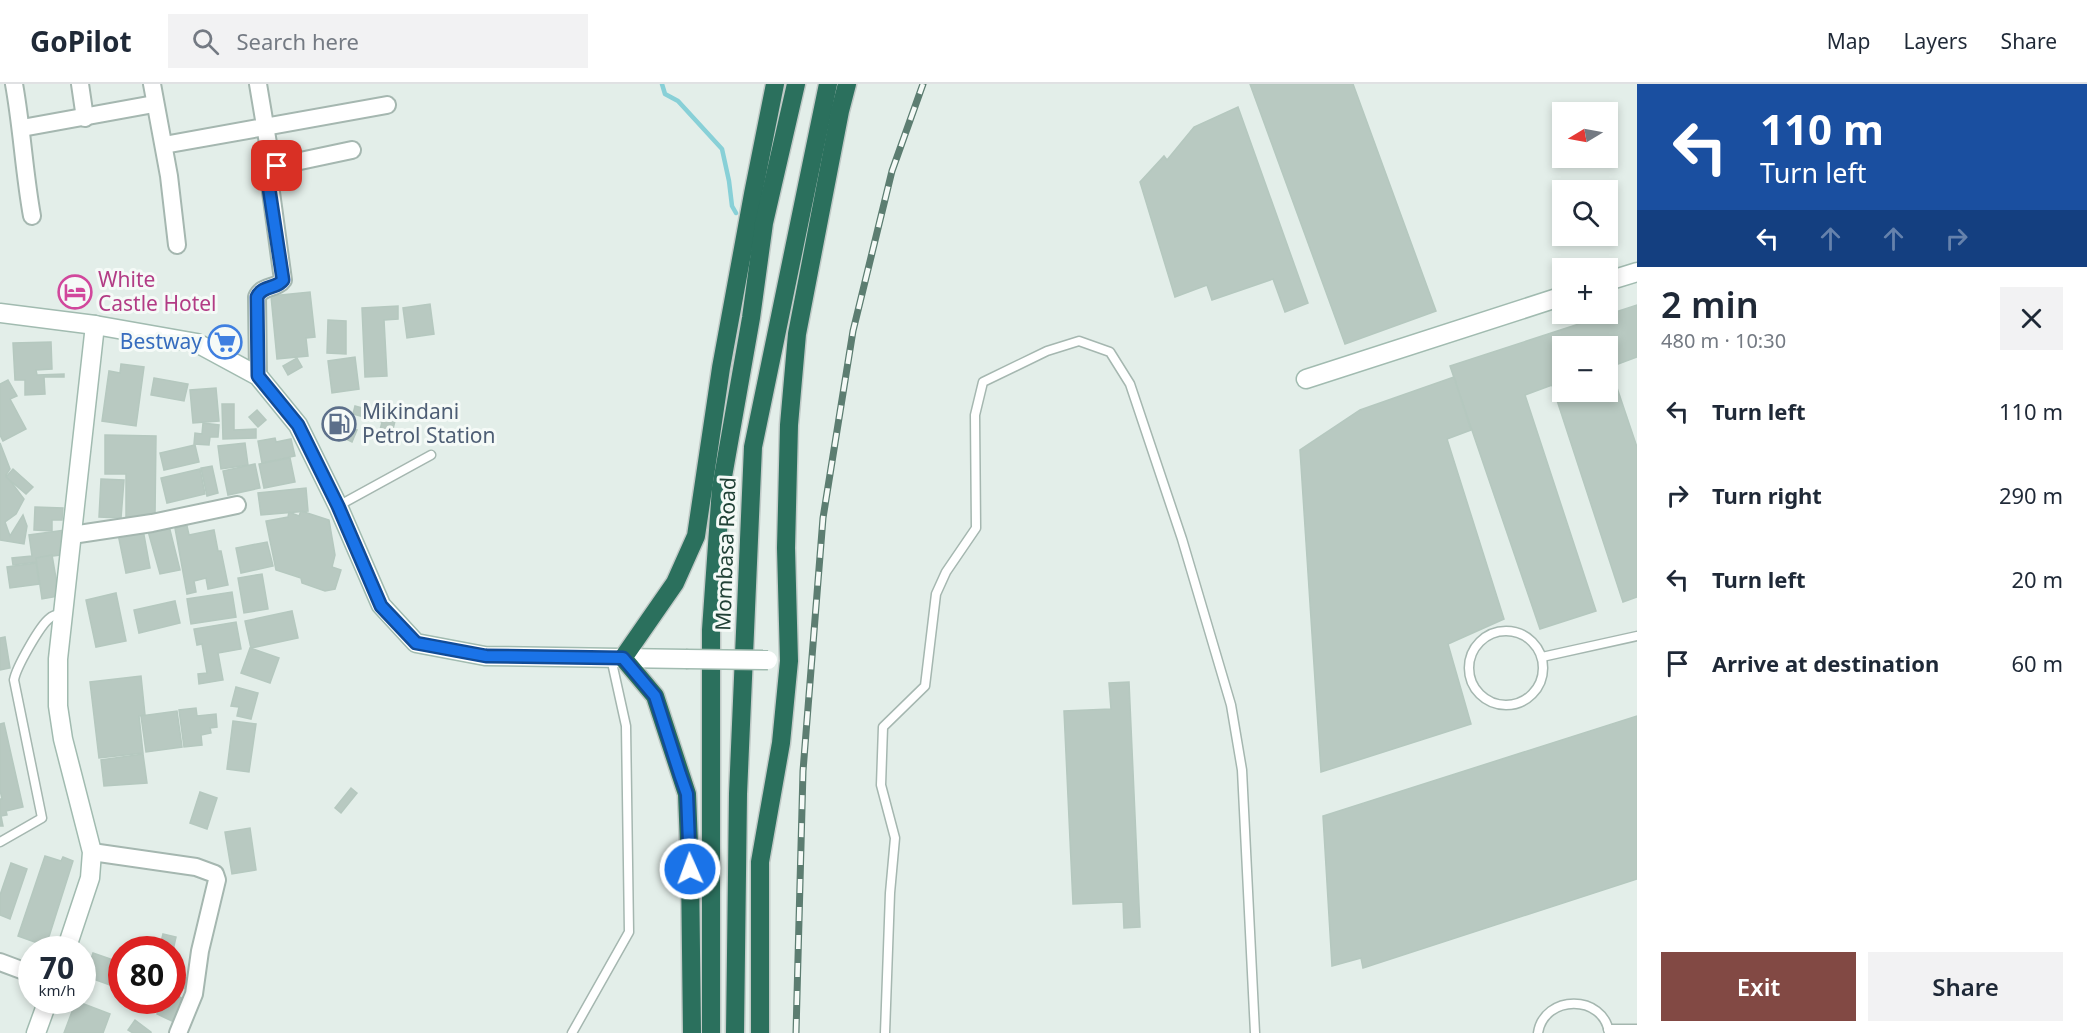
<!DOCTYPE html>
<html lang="en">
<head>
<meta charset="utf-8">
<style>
	body { margin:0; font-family:"Noto Sans",sans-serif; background:#f2f2f3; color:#1f2937; height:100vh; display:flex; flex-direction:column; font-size:22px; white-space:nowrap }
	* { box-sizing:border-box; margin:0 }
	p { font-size:20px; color:#747a83 }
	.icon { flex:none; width:33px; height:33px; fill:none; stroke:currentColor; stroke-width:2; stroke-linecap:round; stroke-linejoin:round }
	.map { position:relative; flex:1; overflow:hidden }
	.panel { display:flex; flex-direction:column; background:#fff; width:450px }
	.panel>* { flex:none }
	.banner { background:#1a4fa0; color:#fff; overflow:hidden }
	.needle { width:39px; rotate:260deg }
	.tools { position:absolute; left:1552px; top:18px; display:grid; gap:12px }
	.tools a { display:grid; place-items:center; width:66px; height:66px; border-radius:0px; background:#fff; box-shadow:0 3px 9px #0003; font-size:30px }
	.speed { position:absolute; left:18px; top:852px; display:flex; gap:12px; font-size:30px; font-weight:700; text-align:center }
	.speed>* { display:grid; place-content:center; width:78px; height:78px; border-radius:50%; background:#fff; box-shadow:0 3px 9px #0003; line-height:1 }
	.speed small { font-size:15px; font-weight:400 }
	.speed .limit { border:9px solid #d22; background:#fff; color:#111 }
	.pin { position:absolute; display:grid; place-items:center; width:51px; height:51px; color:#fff; margin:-26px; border-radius:12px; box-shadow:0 3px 9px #0006 }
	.me { position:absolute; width:66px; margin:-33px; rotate:358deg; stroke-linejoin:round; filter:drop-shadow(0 0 4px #0008) }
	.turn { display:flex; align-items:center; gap:21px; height:126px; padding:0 24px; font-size:27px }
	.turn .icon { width:78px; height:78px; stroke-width:2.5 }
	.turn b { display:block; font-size:42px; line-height:51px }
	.lanes { display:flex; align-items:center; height:57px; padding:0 24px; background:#0003; justify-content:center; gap:30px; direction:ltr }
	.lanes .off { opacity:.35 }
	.round { display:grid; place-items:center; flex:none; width:63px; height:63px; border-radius:0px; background:#f2f2f3 }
	.overview { display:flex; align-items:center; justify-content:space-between; height:102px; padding:0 24px }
	h1 { font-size:36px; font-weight:600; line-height:45px }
	.button { display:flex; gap:12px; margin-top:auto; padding:12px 24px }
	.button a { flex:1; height:69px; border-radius:0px; background:#824944; color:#fff; font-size:24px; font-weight:600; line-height:69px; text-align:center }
	.button a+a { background:#f2f2f3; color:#1f2937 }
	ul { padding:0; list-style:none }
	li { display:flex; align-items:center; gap:18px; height:84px; padding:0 24px }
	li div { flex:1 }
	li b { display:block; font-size:22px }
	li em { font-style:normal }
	header { display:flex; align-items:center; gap:36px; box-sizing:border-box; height:84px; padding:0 30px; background:#fff; border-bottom:2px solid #e0e1e3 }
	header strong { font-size:28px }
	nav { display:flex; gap:33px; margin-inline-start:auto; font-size:21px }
	.search { width:420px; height:54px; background:#f2f2f3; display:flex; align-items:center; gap:15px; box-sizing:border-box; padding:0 21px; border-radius:0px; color:#747a83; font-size:22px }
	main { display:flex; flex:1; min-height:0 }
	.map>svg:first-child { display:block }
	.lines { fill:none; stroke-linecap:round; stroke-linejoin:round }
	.stream { stroke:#88d0d7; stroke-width:4.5 }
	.building { fill:#b8c9c1; stroke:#b5c8bf; stroke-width:1.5; fill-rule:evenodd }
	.lane-casing { stroke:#a5b7b0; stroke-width:11 }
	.street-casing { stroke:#a5b7b0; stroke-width:20 }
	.secondary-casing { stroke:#a1bbb0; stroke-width:21 }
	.highway-casing { stroke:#c1cac7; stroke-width:21 }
	.lane { stroke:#fff; stroke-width:8 }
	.street { stroke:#fff; stroke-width:16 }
	.secondary { stroke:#fff; stroke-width:18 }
	.highway { stroke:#2b705d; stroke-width:18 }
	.rail-casing { stroke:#5c7d71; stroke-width:7 }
	.rail { stroke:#f5faf7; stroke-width:4.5; stroke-dasharray:14; stroke-linecap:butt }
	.secondary-bridge-casing { stroke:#a1bbb0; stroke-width:21; stroke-linecap:butt }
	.secondary-bridge { stroke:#fff; stroke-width:18 }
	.route-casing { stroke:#114b97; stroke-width:15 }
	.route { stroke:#1a73e8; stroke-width:10 }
	.labels { text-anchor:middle; stroke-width:6; stroke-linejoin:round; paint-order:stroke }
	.hotel-label { font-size:21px; fill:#b23c85; stroke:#f5faf7; text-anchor:start }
	.shop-label { font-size:21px; fill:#366cbe; stroke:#f5faf7; text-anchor:end }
	.service-label { font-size:21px; fill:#4e5e75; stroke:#f5faf7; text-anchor:start }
	.street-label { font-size:21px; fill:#214136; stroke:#f5faf7 }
</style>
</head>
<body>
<header>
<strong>GoPilot</strong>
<div class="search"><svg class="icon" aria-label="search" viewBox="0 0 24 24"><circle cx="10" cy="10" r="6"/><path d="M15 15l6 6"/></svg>Search here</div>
<nav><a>Map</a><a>Layers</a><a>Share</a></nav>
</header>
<main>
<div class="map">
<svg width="1637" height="949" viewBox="0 0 1637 949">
	<rect width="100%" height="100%" fill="#e3eee9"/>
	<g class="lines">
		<!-- stream -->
		<path class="stream" d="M662,0l3,10 13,7 44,48 7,32 3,25 4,7"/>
	</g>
	<!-- building -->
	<g class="building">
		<path d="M1250,0h103l83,227 -91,33z"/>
		<path d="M1238,23l70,196 -23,9 -12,-33 -61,21 -5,-15 -32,12 -35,-115 24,-26 3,4 27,-33z"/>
		<path d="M310,208l5,45 -9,1 2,18 -31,3 -6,-63z"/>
		<path d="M430,220l4,30 -27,4 -4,-30z"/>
		<path d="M1637,221v52l-27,10 27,80v150l-14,5 -71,-217 -27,10 71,216 -56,18 -90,-263zM1563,262h45v46h-45z"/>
		<path d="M398,222v13l-14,1 3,56 -22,1 -3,-69z"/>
		<path d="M328,236l18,1v33l-19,-1z"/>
		<path d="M51,258l1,27 -16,1 1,5 27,-1v3h-20l1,17 -20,1v-15h-10l-2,-37z"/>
		<path d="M355,273l4,32 -27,4 -4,-32z"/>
		<path d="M297,274l5,9 -14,8 -5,-9z"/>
		<path d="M121,280l23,3 -8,59 -34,-5 7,-50 11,2z"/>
		<path d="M1454,293l17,53 -24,9 57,180 -56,25 23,80 -150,48 -21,-322 60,-40z"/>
		<path d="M154,294l34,6 -4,17 -33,-6z"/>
		<path d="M8,296l9,16 -7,3 16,30 -23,12 -3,-6v-51z"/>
		<path d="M216,304l3,33 -26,2 -3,-33z"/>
		<path d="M222,320h12v26l22,-1v9l-33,1z"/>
		<path d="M355,322l41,11 -4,16 -12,-3 2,-8 -29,-8z"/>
		<path d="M257,326l9,10 -8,7 -9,-10z"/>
		<path d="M203,339l16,2 -1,12h-8l-1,8 -15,-1 1,-11 7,1z"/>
		<path d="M341,339l16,7 -5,12 -16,-8z"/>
		<path d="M105,351l51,1 -1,80 -29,5v-47h-21z"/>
		<path d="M275,354l1,4 15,-3 4,17 -33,7 -4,-22z"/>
		<path d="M0,359l10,26 -4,6 18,24 -8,15 -11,8 5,14 13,-21 4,11 -3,18 -24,-4z"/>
		<path d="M245,359l3,22 -27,4 -3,-23z"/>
		<path d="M195,361l4,17 -35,8 -4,-17z"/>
		<path d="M290,374l5,24 -31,6 -5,-24z"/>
		<path d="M255,380l5,24 -32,7 -5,-24z"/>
		<path d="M212,382l6,27 -11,3 -6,-28z"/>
		<path d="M13,385l20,18 -7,7 -20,-17z"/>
		<path d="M200,385l5,25 -38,9 -6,-25z"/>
		<path d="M101,395l23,1 -3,38 -22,-1z"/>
		<path d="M306,404l2,23 -47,4 -3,-22z"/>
		<path d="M35,423l28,1 -1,12h-10v11l-18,-1z"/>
		<path d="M301,427l28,9 6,35 -3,12 9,3 -6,19 -10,2 -23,-8 -1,-5 -25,-8 -10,-49 22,-4 1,-5 10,4z"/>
		<path d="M142,440l8,44 -24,5 -9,-44z"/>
		<path d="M169,442l11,44 -20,4 -12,-43z"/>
		<path d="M187,442l2,9 25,-5 4,21h3l7,34 -20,4 -2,-11 -12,3 2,11 -9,2 -12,-66z"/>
		<path d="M65,446l3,24 -31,4v4l-24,3 -1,-7 20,-2 -3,-21z"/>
		<path d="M267,458l6,24 -32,7 -5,-25z"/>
		<path d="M52,471l7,41 -17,3 -6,-41z"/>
		<path d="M36,479l3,21 -29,4 -3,-21z"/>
		<path d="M262,490l6,35 -24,4 -6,-35z"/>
		<path d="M232,508l4,25 -45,7 -4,-25z"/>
		<path d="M116,509l10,48 -30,6 -10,-47z"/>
		<path d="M175,517l5,22 -41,10 -5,-23z"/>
		<path d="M292,527l6,27 -47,10 -6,-27z"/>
		<path d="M236,538l5,27 -23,4 5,27 -24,4 -1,-10 9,-1 -5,-29 -5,1 -3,-16z"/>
		<path d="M5,553l5,31 -10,2v-32z"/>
		<path d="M250,564l29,10 -9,25 -29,-10z"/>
		<path d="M141,592l4,39 -6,1 4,37 -44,5 -9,-76z"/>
		<path d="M1129,598l11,245 -16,1 -1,-26 -50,2 -9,-193 47,-2 -2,-26z"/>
		<path d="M236,603l22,6 -7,26 -14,-3 2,-9 -8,-1z"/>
		<path d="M196,624l1,8 19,-2 1,13 -7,1 1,5 -10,2 1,10 -18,2 -5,-37z"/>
		<path d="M177,627l5,36 -36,5 -5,-36z"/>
		<path d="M1637,632v163l-274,89 -2,-10 -29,8 -9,-150z"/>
		<path d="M233,637l23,3 -7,48 -22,-3z"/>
		<path d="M4,639l19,84 -17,4 1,4 -6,1 2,10h-3v-27h2l-2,-9v-66z"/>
		<path d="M143,670l4,29 -43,3 -3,-26z"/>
		<path d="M351,704l6,5 -16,20 -6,-5z"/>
		<path d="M200,708l17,6 -10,31 -17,-6z"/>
		<path d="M250,744l6,42 -24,4 -7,-42z"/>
		<path d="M45,772l16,5 2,-4 10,4 -27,85 -28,-10z"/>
		<path d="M11,779l16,6 -17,50 -10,-4v-20z"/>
		<path d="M163,850l13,3 -4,18v-5h-13z"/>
		<path d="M93,869l29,10 -1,26 -36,-13z"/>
		<path d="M175,891l16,4 -3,10 -16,-4z"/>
		<path d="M172,910l12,5 -10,23 -17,-8 6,-14h9z"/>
		<path d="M76,917l34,13 -7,19h-39z"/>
		<path d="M135,936l16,12v1h-18l-5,-3z"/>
	</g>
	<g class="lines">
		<!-- lane casing -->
		<g class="lane-casing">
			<g id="lane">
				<path d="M338,422l93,-51"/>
				<circle cx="1506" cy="584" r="37"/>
				<path d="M1542,573l95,-21"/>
				<path d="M0,758l42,-24 -28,-138c2,-12 26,-55 36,-62 3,-3 9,-4 13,-5"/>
				<path d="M1608,945h29"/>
				<path d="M572,949l57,-101 -3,-206 -15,-68"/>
				<path d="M885,949l5,-140 5,-55 -14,-53 2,-58 42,-41 11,-92 10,-22 30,-44 -1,-113 8,-33 64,-31 32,-10 31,11 20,32 52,155 49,166 11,65 13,263"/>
				<path d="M1538,949c6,-39 66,-39 71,0"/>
			</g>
		</g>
		<!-- street casing -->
		<g class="street-casing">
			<g id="street">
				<path d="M14,0c8,44 10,88 18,132"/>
				<path d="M80,0l5,34"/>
				<path d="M152,0l17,92 8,69"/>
				<path d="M258,0l14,83"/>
				<path d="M22,44l132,-24"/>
				<path d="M164,61l223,-40"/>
				<path d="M258,292l-1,-79c5,-12 20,-8 26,-17l-15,-110 4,-3 80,-17"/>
				<path d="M72,451l80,-12 85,-18"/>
				<path d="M92,768l104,15 19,7 2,6 -17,71 -6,43 -16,39"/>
				<path d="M0,878l32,12"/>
			</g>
		</g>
		<!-- secondary casing -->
		<g class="secondary-casing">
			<g id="secondary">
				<path d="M1608,197l29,-9"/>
				<path d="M0,229l95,12 102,18 61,33 40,49 40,81 43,99 35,38 69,13 201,3"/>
				<path d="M1306,295l257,-83"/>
				<path d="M66,866l24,-72 2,-26 -29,-113 -5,-33v-47l37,-334"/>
				<path d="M36,949l12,-33"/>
			</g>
		</g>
		<!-- highway casing -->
		<g class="highway-casing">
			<g id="highway">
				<path d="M692,949l-2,-164 -3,-75 -32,-98 -32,-38 52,-75 21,-47 25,-168 32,-174 22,-110"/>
				<path d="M711,949v-403l10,-142 30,-170 13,-95 32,-139"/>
				<path d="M735,949l3,-239 15,-347 75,-363"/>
				<path d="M760,949v-171l21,-119 8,-82 -3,-113 3,-123 8,-91 43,-223 7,-27"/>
			</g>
		</g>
		<!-- lane -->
		<use href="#lane" class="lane"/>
		<!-- street -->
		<use href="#street" class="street"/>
		<!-- secondary -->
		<use href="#secondary" class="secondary"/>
		<!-- highway -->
		<use href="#highway" class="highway"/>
		<!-- rail casing -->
		<g class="rail-casing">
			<path id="rail" d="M796,949l7,-262 20,-253 30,-187 39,-160 31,-87"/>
		</g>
		<!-- rail -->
		<use href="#rail" class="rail"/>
		<!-- secondary-bridge casing -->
		<g class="secondary-bridge-casing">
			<path id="secondary-bridge" d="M686,575l82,1"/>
		</g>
		<!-- secondary-bridge -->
		<use href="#secondary-bridge" class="secondary-bridge"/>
	</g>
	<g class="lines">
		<!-- route casing -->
		<g class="route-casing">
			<path id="route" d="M277,82l-9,4 -1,5 16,105c-6,9 -21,5 -26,17l1,79 40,49 40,81 43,100 35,37 70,13 137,2 32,38 25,78 7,20 3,75"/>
		</g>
		<!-- route -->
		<use href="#route" class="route"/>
	</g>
	<!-- icons -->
	<defs>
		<g id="hotel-ring" transform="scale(1.725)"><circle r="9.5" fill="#f5faf7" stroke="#d1479c" stroke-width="1.5"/><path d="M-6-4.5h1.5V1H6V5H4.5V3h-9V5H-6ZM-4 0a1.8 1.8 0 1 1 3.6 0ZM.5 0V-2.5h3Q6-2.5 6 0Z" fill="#d1479c"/></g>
		<g id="supermarket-ring" transform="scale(1.725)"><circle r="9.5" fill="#f5faf7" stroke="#3f7fe0" stroke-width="1.5"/><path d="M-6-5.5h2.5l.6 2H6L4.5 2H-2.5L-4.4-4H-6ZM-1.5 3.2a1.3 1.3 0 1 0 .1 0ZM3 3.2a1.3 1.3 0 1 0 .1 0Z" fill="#3f7fe0"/></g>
		<g id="fuel-ring" transform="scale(1.725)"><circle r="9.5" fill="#f5faf7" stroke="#5c6f8a" stroke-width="1.5"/><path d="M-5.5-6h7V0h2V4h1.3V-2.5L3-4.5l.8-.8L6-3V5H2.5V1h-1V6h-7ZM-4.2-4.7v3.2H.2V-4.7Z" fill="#5c6f8a"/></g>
	</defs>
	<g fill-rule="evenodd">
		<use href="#hotel-ring" x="75" y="208"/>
		<use href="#supermarket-ring" x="225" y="258"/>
		<use href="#fuel-ring" x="339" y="340"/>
	</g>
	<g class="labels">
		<!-- hotel labels -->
		<g class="hotel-label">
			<text x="98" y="203">White<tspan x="98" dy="24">Castle Hotel</tspan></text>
		</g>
		<!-- shop labels -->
		<g class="shop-label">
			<text x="202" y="265">Bestway</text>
		</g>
		<!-- service labels -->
		<g class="service-label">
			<text x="362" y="335">Mikindani<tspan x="362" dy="24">Petrol Station</tspan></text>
		</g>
		<!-- street labels -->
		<g class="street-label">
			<text transform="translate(726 470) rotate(-88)" y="7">Mombasa Road</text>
		</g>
	</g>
</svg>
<div class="tools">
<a><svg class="needle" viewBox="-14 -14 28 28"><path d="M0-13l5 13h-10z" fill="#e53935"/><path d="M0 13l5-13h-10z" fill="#747a83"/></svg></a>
<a><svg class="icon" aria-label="search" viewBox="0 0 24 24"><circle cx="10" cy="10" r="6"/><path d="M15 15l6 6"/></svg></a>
<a>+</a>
<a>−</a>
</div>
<div class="speed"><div>70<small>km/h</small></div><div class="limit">80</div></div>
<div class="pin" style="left:277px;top:82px;background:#d93025"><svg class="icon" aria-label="arrive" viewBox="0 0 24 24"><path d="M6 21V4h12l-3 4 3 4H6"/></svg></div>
<svg class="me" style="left:690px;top:785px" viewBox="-20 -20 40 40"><circle r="17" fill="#1a73e8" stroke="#fff" stroke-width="3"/><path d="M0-11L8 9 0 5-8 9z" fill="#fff"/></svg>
</div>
<section class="panel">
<div class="banner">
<div class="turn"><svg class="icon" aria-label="left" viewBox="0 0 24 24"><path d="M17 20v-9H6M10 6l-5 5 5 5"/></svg><div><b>110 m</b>Turn left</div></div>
<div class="lanes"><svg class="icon" aria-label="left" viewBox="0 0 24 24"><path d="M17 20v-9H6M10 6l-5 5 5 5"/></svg><svg class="icon off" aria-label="ahead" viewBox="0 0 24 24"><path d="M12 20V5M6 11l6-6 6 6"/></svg><svg class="icon off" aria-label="ahead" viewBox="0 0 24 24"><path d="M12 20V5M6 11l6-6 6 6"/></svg><svg class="icon off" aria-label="right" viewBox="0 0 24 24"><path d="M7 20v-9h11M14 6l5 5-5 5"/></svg></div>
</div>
<div class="overview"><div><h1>2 min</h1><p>480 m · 10:30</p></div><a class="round"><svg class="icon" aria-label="close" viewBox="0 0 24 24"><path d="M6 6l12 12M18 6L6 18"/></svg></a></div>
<ul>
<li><svg class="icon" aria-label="left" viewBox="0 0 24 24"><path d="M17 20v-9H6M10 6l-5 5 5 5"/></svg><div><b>Turn left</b></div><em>110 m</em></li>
<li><svg class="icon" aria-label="right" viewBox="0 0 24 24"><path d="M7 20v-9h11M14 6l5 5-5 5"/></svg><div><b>Turn right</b></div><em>290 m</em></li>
<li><svg class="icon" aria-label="left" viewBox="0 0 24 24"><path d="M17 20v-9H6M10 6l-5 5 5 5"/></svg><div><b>Turn left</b></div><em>20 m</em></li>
<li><svg class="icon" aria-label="arrive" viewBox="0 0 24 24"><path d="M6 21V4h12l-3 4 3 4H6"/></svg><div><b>Arrive at destination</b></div><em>60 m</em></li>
</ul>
<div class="button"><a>Exit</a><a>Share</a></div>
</section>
</main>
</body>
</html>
